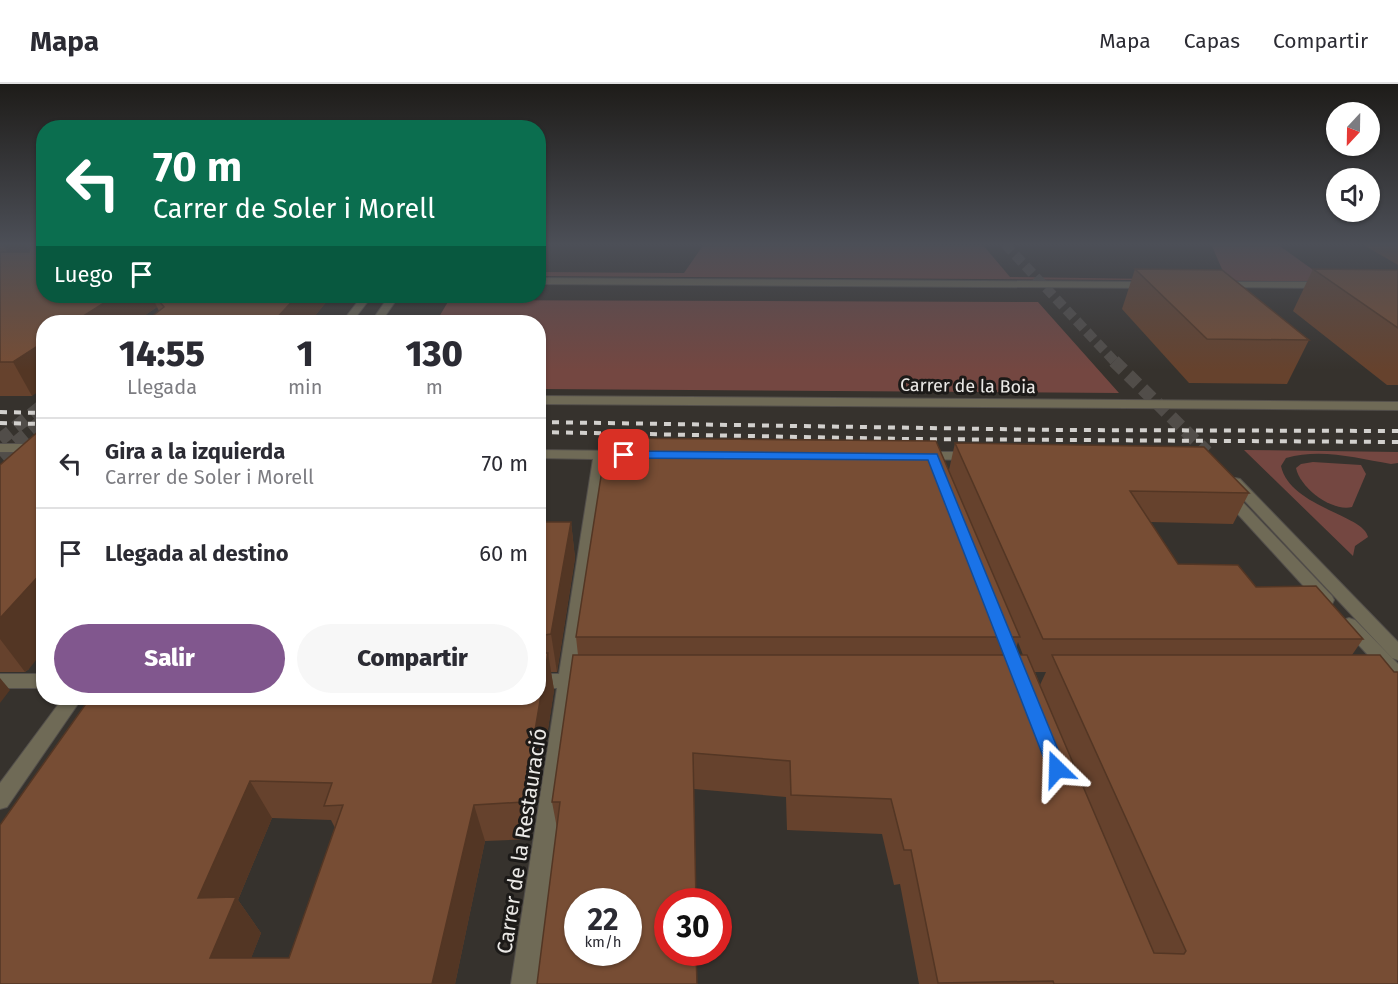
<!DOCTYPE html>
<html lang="es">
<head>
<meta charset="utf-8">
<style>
	body { margin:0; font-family:"Fira Sans",sans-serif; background:#f7f7f7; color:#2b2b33; height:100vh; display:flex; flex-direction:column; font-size:22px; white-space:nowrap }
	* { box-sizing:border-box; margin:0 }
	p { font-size:20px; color:#7c7c81 }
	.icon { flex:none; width:33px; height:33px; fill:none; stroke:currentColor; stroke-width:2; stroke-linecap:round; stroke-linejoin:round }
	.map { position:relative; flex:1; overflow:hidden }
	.details { position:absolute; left:36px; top:231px; width:510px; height:390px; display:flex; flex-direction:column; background:#fff; border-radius:24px; box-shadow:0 2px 4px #0004 }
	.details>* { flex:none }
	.guide { position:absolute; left:36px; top:36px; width:510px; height:183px; border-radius:24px; box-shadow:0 2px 4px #0004; background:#0b6e4f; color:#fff; overflow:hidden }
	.needle { width:39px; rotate:202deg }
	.controls { position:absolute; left:1326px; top:18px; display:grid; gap:12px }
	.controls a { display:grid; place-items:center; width:54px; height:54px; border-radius:50%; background:#fff; box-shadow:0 2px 4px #0004; font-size:30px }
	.speed { position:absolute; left:564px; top:804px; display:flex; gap:12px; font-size:30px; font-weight:700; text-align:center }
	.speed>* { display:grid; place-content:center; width:78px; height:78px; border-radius:50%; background:#fff; box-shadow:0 2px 4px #0004; line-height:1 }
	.speed small { font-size:15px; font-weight:400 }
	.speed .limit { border:9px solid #d22; background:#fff; color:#111 }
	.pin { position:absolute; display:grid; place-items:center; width:51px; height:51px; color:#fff; margin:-26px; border-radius:12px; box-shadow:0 3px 9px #0006 }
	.me { position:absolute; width:66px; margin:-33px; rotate:338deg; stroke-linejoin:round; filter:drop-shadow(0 0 4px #0008) }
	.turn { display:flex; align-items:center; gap:21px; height:126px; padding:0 18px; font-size:27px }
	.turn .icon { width:78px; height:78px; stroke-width:2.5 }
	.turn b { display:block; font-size:42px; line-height:51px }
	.then { display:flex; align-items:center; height:57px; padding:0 18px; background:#0003; gap:12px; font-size:22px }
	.eta { display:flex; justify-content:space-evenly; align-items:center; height:102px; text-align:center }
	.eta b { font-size:36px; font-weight:800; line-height:42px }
	.action { display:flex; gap:12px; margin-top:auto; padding:12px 18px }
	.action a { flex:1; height:69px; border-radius:36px; background:#81578e; color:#fff; font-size:24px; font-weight:800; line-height:69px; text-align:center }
	.action a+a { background:#f7f7f7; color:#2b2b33 }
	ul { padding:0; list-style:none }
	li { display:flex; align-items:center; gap:18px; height:90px; padding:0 18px; border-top:2px solid #e1e1e2 }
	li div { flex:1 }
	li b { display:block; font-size:22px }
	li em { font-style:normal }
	header { display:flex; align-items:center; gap:36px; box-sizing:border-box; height:84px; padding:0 30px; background:#fff; border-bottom:2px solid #e1e1e2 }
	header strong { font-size:28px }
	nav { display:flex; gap:33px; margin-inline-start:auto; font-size:21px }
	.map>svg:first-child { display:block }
	.green { fill:#744741 }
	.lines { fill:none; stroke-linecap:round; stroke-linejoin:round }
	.minor-tunnel-far1 { stroke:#514d49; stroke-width:10; stroke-dasharray:10 5; stroke-linecap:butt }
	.minor-tunnel { stroke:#514d49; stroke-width:13; stroke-dasharray:13 7; stroke-linecap:butt }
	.minor-casing { stroke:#534f4b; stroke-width:2 }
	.minor { fill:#6f6a56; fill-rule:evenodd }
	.rail { stroke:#d2d0cd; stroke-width:4; stroke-dasharray:7 7; stroke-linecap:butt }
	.wall { fill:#66422d; fill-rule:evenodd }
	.shaded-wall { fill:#533624 }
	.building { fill:#774d34; stroke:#533624; stroke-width:1.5; fill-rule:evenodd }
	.route { fill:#1a73e8; stroke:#114b97; stroke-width:1.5 }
	.labels { text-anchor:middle; stroke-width:6; stroke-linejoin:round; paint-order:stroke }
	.street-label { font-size:18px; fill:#ebe9e6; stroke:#1c1a18 }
	.near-street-label { font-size:21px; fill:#ebe9e6; stroke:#1c1a18 }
</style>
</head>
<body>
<header>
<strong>Mapa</strong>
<nav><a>Mapa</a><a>Capas</a><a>Compartir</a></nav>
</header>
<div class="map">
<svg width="1398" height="900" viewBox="0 0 1398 900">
	<rect width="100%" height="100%" fill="#36322d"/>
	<!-- green -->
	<g class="green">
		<path d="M704,160l279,1 27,32 213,3 2,-4 -14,-32h66l46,33 75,5 -859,-6v-4l145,1z"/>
		<path d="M449,216l589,2 81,91 -580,-4 -1,-67h-102z"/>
		<path d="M1244,366l154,2v11l-7,1c-35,-6 -70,-16 -105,-6l-5,8c9,41 83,49 87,71l-13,9 -2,10z"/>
		<path d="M1313,378l48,3 5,9 -14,33c-20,5 -52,-19 -56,-39l5,-4z"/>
	</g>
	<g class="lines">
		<!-- minor-tunnel-far1 -->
		<path class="minor-tunnel-far1" d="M1005,160l111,119"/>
		<!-- minor-tunnel -->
		<g class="minor-tunnel">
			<path d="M1114,277l93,91"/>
			<path d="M0,356l44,-36"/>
			<path d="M0,372l44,-37"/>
		</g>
		<!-- minor casing -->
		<g class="minor-casing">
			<g id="minor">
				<path d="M538,194l612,4 5,3 -5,3 -612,-4z"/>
				<path d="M1222,198h102l5,3 -5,3 -105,-1v-4z"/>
				<path d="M362,212h10l-20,26h-10z"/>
				<path d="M389,212h10l-18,26h-10z"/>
				<path d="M538,312l860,6v8l-860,-6z"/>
				<rect x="0" y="360" width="44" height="8"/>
				<path d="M538,366l85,1 7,4 -7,4h-17l-28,215 16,2 3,5 -3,5 -18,2 -39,296h-26l46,-296h-19v-14h21l34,-215 -55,-1z"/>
				<path d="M923,368h48l7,4 -7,4 -53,-1 -2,-3 2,-3z"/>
				<path d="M1235,394l5,1 158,163v18l-6,-2 -162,-173 -2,-3 2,-3z"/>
				<path d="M1228,407l5,1 99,104 2,4 -2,4h-12l-97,-106 -2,-3z"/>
				<path d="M1349,534l6,2 43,44v19l-6,-2 -49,-53 -3,-4 3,-4z"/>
				<rect x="0" y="590" width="44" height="14"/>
				<path d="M63,614h19l-75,109 -7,2v-26z"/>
			</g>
		</g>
		<!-- minor -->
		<use href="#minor" class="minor"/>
		<!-- rail -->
		<g class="rail">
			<path d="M0,328l44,1"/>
			<path d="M538,338l520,8 340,1"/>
			<path d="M0,339l44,1"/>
			<path d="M538,348l370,7 490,3"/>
		</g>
	</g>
	<!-- wall -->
	<g class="wall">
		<path d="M0,160h44v52h287l-21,26h-165l14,-11 -2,-4 -22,15h-91l-12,74h-32z"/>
		<path d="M1362,160h36v21z"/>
		<path d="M1135,185l174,71 -22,44 -98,-1 -67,-74z"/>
		<path d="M1313,185l85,1v115h-11l-94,-74z"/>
		<path d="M955,359l294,50 -16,31 -83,-2 28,42 185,75 -11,16 46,329h-479l-19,-100 -6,1 -12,-51 -95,-4 -1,-33 -92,-8 -137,39 -5,-26 26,-147 -2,-18 373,-167zM1018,558l5,13h-9zM1035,588h11l-6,13z"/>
		<path d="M0,381l29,204 -4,3h-25z"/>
		<path d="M538,438h33l4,36 -18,114h-6l3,18 -23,149 -46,2 -30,143h-455v-159l538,-127zM272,734l59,2 4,8 -46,130h-38l10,-25 -23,-33z"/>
	</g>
	<!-- shaded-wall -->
	<g class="shaded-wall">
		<path d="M3,160h23l9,18 -18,9z"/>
		<path d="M115,212h37l5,11 -22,15h-61z"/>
		<path d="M297,212h34l-21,26h-37z"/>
		<path d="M44,258v46l-12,8 -19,-34z"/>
		<path d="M571,438l4,36 -18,114 -6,-38z"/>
		<path d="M44,486v80l-15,19 -4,3 -25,-33v-21z"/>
		<path d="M548,569l6,37 -23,149 -8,-37z"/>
		<path d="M0,594l10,12 -10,13z"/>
		<path d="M250,697l22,37 -34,82 23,33 -20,51 -31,-26 -12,-60z"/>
		<path d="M474,721l11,36 -30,143h-23z"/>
	</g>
	<!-- building -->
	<g class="building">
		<path d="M31,160h13v52h71l-41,26h-30v20l-31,20h-13v-110h29z"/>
		<path d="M1135,185l87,1 87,70 -102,-1z"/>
		<path d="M1313,185l85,1v58z"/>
		<path d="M155,212h142l-24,26h-128l19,-15z"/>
		<path d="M41,345h3v141l-44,48v-153z"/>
		<path d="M607,354l329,3 84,196h-444z"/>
		<path d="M955,359l249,4 45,46 -119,-2 48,73 60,1 18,22 60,-1 47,53h-320z"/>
		<path d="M538,438h33l-20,112 -13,2z"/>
		<path d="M538,569h10l-25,149 -49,3 -42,179h-432v-159l90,-127h448zM250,697l82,2 -8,23 19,-1 -54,153h-79l26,-61 -38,1z"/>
		<path d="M573,571h454l127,298 30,1 2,-3 -134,-296h328l14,17h4v312h-344l-1,-3 -115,2 -27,-133h-7l-13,-51 -100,-4 -1,-34 -97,-8 3,149h-28v50h28l1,32h-160l23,-182h-8zM578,818h50v50h-50z"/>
	</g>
	<!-- sky -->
	<linearGradient id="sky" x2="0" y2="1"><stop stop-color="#1e1c19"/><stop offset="0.56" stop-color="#4c4f57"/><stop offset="1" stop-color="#4c4f57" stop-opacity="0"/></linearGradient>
	<rect width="1398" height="286" fill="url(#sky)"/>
	<!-- route -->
	<path class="route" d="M624,367l313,3 129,315 -2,6 -7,2 -6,-2 -3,-6 -120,-309 -308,-2v-6z"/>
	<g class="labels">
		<!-- street labels -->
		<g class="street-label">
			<text transform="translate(968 302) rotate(1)" y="6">Carrer de la Boia</text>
		</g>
		<!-- near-street labels -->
		<g class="near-street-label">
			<text transform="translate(522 757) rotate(-81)" y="7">Carrer de la Restauració</text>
		</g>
	</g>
</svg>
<div class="controls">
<a><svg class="needle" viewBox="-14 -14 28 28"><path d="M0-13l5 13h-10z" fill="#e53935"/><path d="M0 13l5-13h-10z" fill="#7c7c81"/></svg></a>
<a><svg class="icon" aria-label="sound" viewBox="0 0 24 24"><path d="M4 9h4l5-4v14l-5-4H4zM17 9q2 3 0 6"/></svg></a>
</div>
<div class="speed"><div>22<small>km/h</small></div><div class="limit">30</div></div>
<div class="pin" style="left:624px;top:371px;background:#d93025"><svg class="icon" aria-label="arrive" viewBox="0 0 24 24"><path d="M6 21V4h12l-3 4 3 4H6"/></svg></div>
<svg class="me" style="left:1057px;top:685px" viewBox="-20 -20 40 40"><path d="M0-17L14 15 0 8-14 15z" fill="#1a73e8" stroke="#fff" stroke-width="4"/></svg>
<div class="guide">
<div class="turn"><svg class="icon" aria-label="left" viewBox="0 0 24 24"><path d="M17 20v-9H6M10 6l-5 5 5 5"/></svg><div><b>70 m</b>Carrer de Soler i Morell</div></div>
<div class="then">Luego<svg class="icon" aria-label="arrive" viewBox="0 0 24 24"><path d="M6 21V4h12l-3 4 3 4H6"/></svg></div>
</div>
<section class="details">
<div class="eta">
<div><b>14:55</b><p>Llegada</p></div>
<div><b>1</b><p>min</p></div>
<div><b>130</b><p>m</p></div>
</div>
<ul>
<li><svg class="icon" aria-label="left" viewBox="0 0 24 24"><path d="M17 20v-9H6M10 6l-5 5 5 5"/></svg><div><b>Gira a la izquierda</b><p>Carrer de Soler i Morell</p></div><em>70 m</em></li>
<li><svg class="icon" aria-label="arrive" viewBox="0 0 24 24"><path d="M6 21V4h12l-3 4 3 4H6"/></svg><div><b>Llegada al destino</b></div><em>60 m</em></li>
</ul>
<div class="action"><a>Salir</a><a>Compartir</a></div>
</section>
</div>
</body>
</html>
